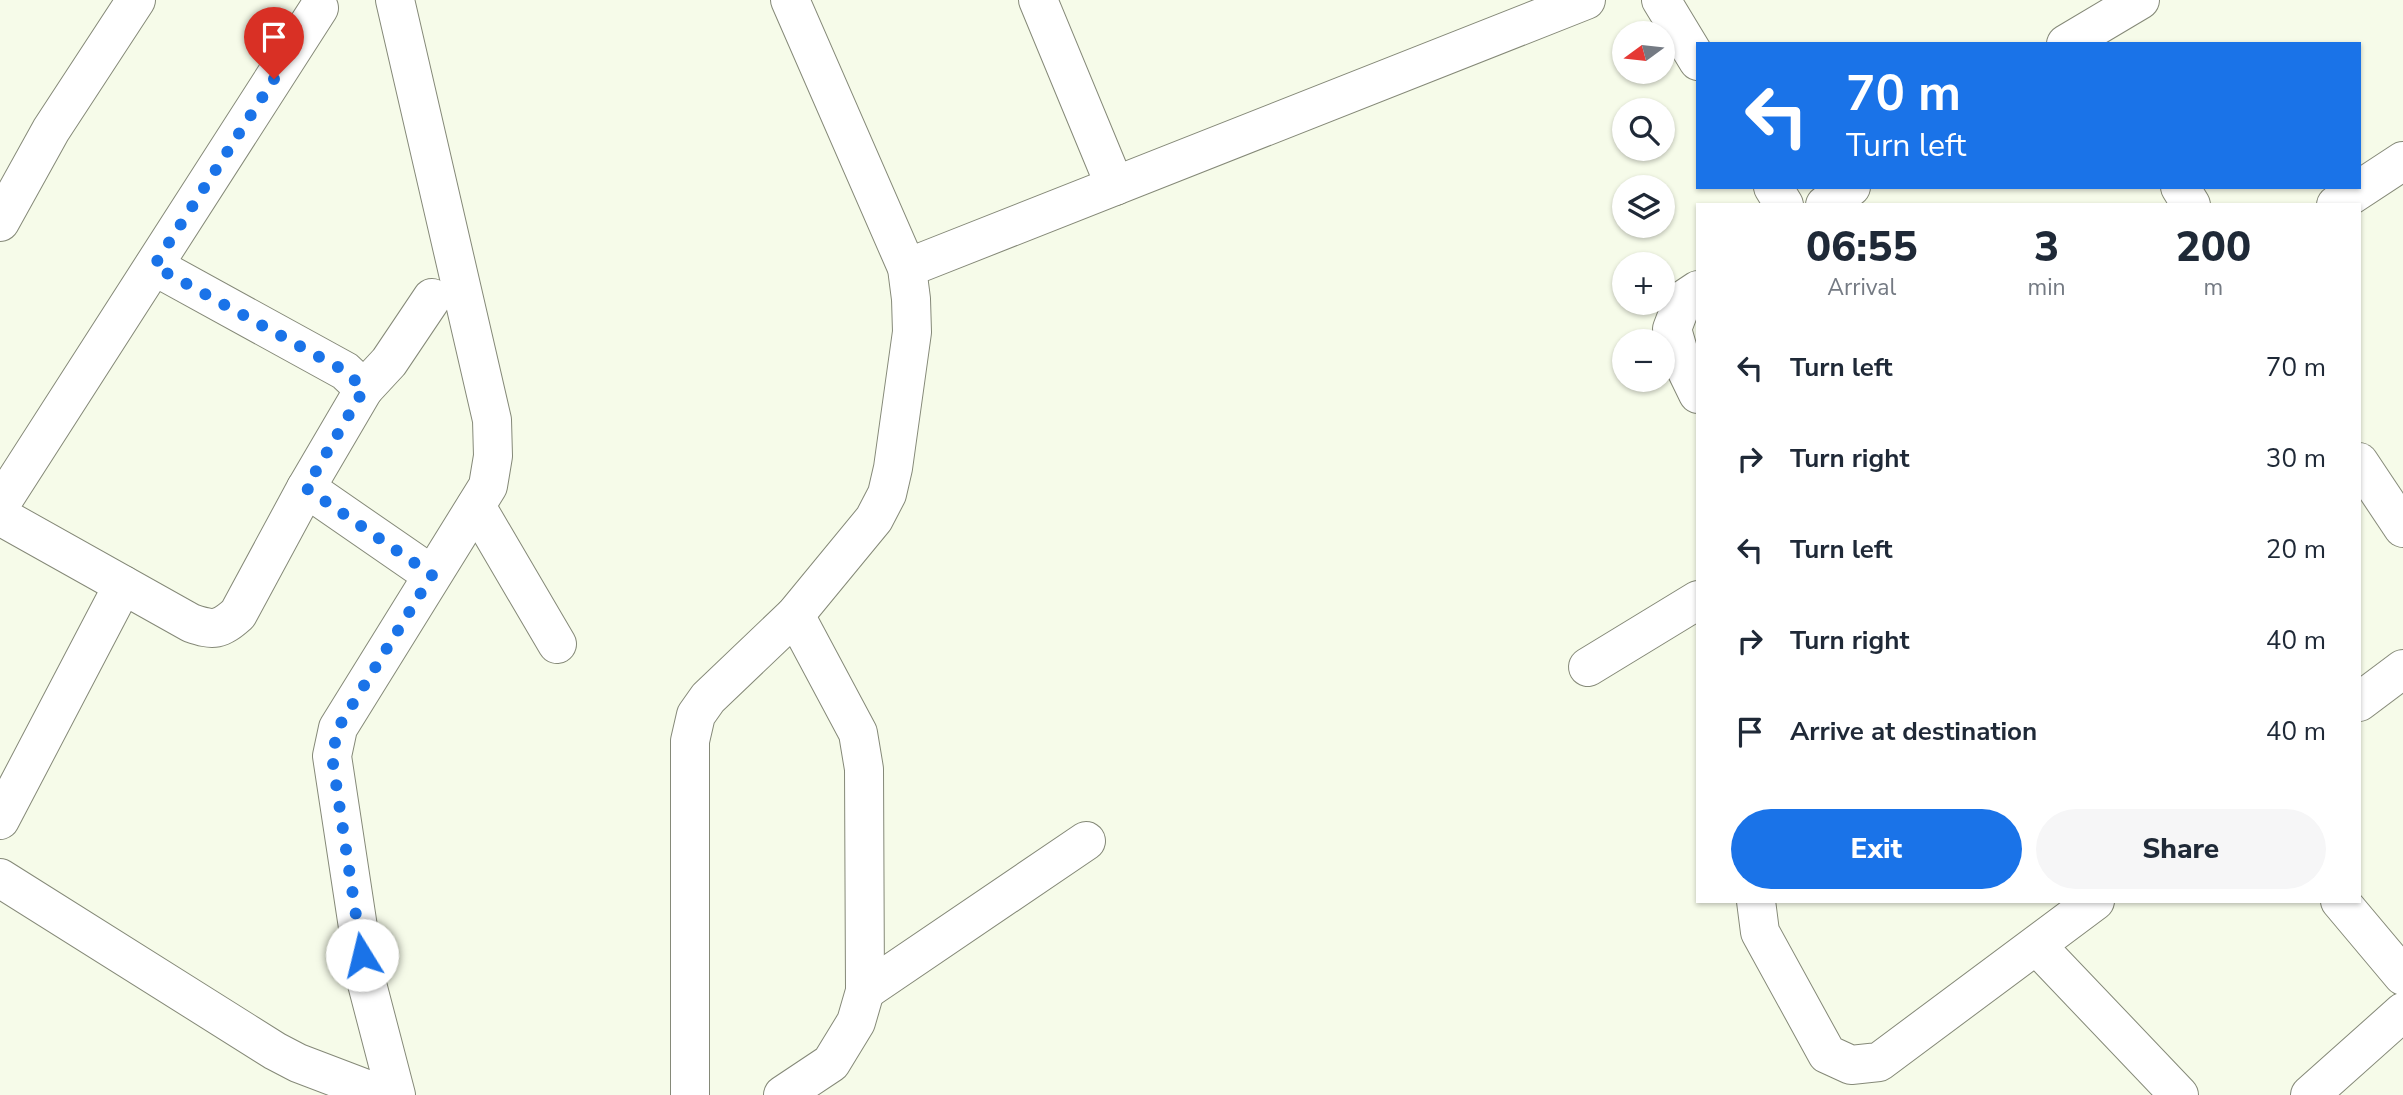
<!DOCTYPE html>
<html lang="en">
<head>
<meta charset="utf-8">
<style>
	body { margin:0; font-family:"Nunito Sans",sans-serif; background:#f6f6f7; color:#1f2937; height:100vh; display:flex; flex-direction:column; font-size:26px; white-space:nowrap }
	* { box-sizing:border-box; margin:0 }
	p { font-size:23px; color:#747a83 }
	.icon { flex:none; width:38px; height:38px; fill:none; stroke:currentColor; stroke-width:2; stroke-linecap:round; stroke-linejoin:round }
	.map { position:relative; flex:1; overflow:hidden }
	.details { position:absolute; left:1696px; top:203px; width:665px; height:700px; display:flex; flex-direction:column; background:#fff; border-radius:0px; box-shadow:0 2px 5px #0004 }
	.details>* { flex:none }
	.banner { position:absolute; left:1696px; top:42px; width:665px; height:147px; border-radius:0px; box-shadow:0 2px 5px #0004; background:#1a73e8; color:#fff; overflow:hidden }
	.needle { width:46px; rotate:255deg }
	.tools { position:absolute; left:1612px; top:21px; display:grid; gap:14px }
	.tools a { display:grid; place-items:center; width:63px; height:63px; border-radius:50%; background:#fff; box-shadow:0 2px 5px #0004; font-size:35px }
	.pin { position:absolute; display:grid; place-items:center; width:60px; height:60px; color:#fff; margin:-72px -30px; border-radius:50% 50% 50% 0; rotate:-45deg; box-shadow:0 0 7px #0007 }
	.pin .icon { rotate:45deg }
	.me { position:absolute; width:77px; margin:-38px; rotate:351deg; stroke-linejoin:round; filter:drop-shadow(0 0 5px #0008) }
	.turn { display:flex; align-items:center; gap:24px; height:147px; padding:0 35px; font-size:32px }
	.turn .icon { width:91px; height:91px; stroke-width:2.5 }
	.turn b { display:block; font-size:49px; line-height:60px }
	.eta { display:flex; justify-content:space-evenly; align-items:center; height:119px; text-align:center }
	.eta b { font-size:42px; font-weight:800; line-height:49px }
	.action { display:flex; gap:14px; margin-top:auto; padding:14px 35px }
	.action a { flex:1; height:80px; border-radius:42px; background:#1a73e8; color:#fff; font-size:28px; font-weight:800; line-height:80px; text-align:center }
	.action a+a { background:#f6f6f7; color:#1f2937 }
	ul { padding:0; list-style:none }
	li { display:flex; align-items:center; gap:21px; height:91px; padding:0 35px }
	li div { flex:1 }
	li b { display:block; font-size:26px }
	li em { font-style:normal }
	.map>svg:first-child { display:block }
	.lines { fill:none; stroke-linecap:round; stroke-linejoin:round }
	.minor-casing { stroke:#858978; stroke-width:40 }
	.minor { stroke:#fff; stroke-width:38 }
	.route { stroke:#1a73e8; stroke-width:12; stroke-dasharray:0 21.6 }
</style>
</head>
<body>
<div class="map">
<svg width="2403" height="1095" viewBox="0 0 2403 1095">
	<rect width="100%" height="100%" fill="#f6fbe9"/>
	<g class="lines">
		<!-- minor casing -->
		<g class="minor-casing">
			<g id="minor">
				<path d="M395,0l97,420 1,36 -5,30 -150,242 -6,28 34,224 30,115"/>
				<path d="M1038,0l77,186"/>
				<path d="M1661,0l37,61"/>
				<path d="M2066,44l74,-44"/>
				<path d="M1773,187l11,18"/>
				<path d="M2180,187l11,18"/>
				<path d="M1825,205l26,-18"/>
				<path d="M2336,205l67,-44"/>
				<path d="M0,222l51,-92 85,-130"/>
				<path d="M907,268l679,-268"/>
				<path d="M1698,290l-15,10 -11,29 8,28 18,37"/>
				<path d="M364,389l25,-27 43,-64"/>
				<path d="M2359,462l44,66"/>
				<path d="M306,488l126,87"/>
				<path d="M0,505l319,-497"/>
				<path d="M476,506l81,138"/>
				<path d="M0,516l191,107c23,8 29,7 47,-9l68,-126 58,-99 -19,-18 -191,-105"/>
				<path d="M1588,667l110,-67"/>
				<path d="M2359,702l44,-33"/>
				<path d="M0,820l123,-235"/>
				<path d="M0,878l275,173 23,12 84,32"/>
				<path d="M1756,901l4,31 67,122 24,11 28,-3 216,-161"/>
				<path d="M2340,901l63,75"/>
				<path d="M2037,946l142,149"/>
				<path d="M865,991l221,-150"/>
				<path d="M690,1095v-354l6,-26 12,-17 87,-83 79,-96 13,-25 6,-26 19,-136 -1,-33 -4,-31 -117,-268"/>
				<path d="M783,1095l48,-32 25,-41 9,-31 -1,-222 -6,-36 -63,-118"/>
				<path d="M2310,1095l93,-83"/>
			</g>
		</g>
		<!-- minor -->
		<use href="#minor" class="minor"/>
	</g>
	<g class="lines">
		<!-- route -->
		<path class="route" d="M274,79l-120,187 191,105 19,18 -58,99 126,87 -94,153 -6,29 30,198"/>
	</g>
</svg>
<div class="tools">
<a><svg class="needle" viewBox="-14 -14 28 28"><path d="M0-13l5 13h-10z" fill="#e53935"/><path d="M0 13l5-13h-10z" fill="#747a83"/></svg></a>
<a><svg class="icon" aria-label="search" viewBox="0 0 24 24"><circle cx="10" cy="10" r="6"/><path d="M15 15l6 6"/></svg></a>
<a><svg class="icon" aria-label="layers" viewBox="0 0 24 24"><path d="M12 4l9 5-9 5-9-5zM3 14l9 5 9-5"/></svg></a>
<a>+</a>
<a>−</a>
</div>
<div class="pin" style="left:274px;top:79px;background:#d93025"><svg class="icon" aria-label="arrive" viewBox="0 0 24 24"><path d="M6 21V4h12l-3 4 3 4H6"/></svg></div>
<svg class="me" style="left:362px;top:955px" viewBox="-20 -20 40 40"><circle r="19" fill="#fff"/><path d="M0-13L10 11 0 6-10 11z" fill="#1a73e8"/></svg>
<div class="banner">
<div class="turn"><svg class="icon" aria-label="left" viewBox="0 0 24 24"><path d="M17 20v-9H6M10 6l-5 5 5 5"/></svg><div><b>70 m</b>Turn left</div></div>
</div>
<section class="details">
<div class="eta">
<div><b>06:55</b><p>Arrival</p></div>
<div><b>3</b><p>min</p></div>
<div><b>200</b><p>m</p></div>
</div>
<ul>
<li><svg class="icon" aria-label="left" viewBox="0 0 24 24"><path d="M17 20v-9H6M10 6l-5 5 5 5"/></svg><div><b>Turn left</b></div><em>70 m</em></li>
<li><svg class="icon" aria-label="right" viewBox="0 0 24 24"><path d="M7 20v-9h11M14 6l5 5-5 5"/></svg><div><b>Turn right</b></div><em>30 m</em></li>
<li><svg class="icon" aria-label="left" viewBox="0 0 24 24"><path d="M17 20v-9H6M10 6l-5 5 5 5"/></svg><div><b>Turn left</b></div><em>20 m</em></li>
<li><svg class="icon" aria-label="right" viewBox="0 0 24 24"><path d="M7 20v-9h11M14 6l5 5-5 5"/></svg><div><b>Turn right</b></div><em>40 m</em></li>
<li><svg class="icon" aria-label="arrive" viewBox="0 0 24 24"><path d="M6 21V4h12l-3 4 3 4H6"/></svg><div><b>Arrive at destination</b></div><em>40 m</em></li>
</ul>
<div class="action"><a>Exit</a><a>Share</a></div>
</section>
</div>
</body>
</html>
